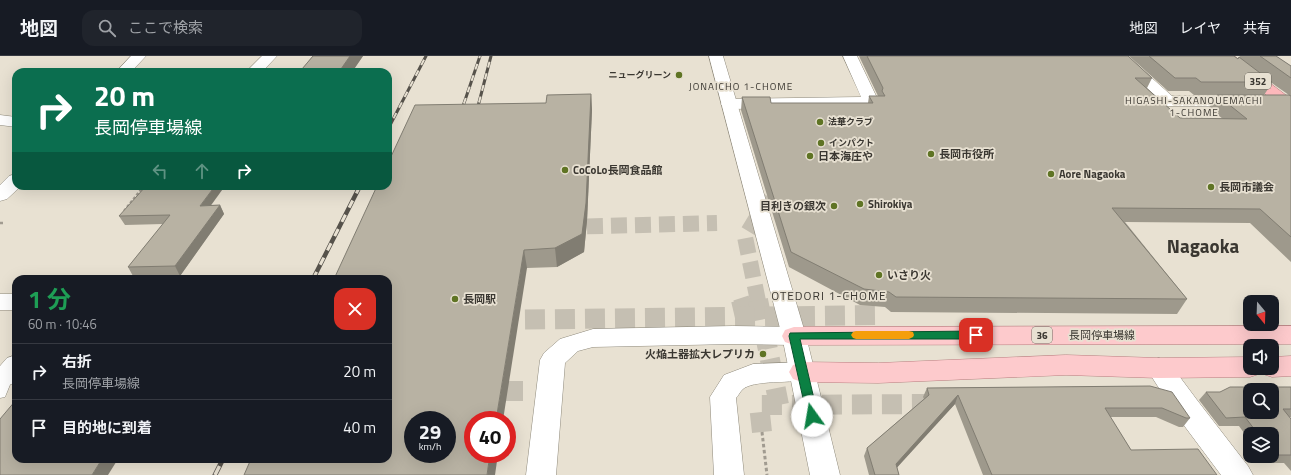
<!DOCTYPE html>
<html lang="ja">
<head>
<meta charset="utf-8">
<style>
	body { margin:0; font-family:"Titillium Web","Noto Sans JP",sans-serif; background:#20242c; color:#f1f3f6; height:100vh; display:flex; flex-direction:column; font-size:15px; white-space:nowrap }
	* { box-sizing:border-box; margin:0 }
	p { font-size:13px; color:#9ea1a6 }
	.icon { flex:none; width:22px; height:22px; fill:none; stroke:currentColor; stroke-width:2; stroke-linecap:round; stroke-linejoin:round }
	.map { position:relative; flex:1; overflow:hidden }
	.sheet { position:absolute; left:12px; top:219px; width:380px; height:188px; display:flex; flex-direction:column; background:#171b24; border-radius:12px; box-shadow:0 4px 16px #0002 }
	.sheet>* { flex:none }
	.top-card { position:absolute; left:12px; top:12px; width:380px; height:122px; border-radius:12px; box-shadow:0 4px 16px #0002; background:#0b6e4f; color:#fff; overflow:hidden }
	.needle { width:26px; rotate:161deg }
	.tools { position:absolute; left:1243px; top:239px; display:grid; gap:8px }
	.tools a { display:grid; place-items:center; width:36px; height:36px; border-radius:8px; background:#171b24; box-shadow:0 4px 16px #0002; font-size:20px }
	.speed { position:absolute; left:404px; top:355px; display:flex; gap:8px; font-size:20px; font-weight:700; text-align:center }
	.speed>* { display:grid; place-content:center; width:52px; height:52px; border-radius:50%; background:#171b24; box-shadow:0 4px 16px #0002; line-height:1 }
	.speed small { font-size:10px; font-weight:400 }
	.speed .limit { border:6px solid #d22; background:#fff; color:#111 }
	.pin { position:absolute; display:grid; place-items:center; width:34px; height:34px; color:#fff; margin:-17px; border-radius:8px; box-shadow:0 2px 6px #0006 }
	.me { position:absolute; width:44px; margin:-22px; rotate:347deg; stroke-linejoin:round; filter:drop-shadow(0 0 3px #0008) }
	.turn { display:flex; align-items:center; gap:14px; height:84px; padding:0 16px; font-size:18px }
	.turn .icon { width:52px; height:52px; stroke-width:2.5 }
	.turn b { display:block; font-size:28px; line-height:34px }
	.lanes { display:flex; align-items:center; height:38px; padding:0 16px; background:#0003; justify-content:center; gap:20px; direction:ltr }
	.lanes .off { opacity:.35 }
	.round { display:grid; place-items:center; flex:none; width:42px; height:42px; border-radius:12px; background:#20242c }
	.headline { display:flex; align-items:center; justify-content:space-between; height:68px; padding:0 16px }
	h1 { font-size:24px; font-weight:700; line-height:30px; color:#1e9e55 }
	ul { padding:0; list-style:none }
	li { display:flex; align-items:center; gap:12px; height:56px; padding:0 16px; border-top:1px solid #363941 }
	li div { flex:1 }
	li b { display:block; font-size:15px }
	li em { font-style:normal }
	header { display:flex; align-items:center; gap:24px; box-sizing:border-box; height:56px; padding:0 20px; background:#171b24; border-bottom:1px solid #363941 }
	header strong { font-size:19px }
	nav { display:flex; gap:22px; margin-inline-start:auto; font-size:14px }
	.search { width:280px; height:36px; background:#20242c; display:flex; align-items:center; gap:10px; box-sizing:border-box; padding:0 14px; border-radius:12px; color:#9ea1a6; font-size:15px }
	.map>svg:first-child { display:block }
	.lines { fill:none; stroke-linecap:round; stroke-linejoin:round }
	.pedestrian-tunnel-far1 { stroke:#c5bfb2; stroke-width:16; stroke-dasharray:16 8; stroke-linecap:butt }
	.pedestrian-tunnel { stroke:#c5bfb2; stroke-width:20; stroke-dasharray:20 10; stroke-linecap:butt }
	.service-casing { stroke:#8f8a7c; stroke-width:1 }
	.minor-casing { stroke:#8f8a7c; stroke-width:1 }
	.tertiary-casing { stroke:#8f8a7c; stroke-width:1 }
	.primary-casing { stroke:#b87f80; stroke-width:1 }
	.trunk-casing { stroke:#b87f80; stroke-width:1 }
	.path-far1 { stroke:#a19b90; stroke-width:2.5; stroke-dasharray:3 2; stroke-linecap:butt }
	.path { stroke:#a19b90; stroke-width:3; stroke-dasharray:3.5 2.5; stroke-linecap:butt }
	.service { fill:#fff; fill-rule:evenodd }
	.minor { fill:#fff; fill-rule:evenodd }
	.tertiary { fill:#fff; fill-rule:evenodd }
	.primary { fill:#fdcacc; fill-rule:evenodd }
	.trunk { fill:#fcb8bb; fill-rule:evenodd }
	.rail-far2-casing { stroke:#56524b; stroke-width:3 }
	.rail-far1-casing { stroke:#56524b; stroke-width:4.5 }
	.rail-casing { stroke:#56524b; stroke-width:5 }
	.rail-far2 { stroke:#e8e1d2; stroke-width:2; stroke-dasharray:6; stroke-linecap:butt }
	.rail-far1 { stroke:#e8e1d2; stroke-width:3; stroke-dasharray:8; stroke-linecap:butt }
	.rail { stroke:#e8e1d2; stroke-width:3.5; stroke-dasharray:10; stroke-linecap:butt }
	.wall { fill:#9e998c; fill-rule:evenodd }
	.shaded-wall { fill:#817d72 }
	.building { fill:#b8b2a3; stroke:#817d72; fill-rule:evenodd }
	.route { fill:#0b8043; stroke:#07532c }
	.slow { fill:#f59e0b }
	.poi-dot { fill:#5f7424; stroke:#e8e1d2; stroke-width:1.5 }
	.labels { text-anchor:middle; stroke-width:3.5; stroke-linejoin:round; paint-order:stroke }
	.far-poi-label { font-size:9px; font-weight:bold; fill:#3a3731; stroke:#e8e1d2; text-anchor:start }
	.shield { fill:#e8e1d2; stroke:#6e6a61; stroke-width:1 }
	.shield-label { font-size:10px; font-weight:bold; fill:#3a3731 }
	.far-neighbourhood-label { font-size:10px; letter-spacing:1px; fill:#3a3731; stroke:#e8e1d2 }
	.poi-label { font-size:11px; font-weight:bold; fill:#3a3731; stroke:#e8e1d2; text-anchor:start }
	.street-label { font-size:11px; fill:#3a3731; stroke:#e8e1d2 }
	.neighbourhood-label { font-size:12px; letter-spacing:1px; fill:#3a3731; stroke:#e8e1d2 }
	.town-label { font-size:19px; font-weight:bold; fill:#3a3731; stroke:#e8e1d2 }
</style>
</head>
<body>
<header>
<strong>地図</strong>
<div class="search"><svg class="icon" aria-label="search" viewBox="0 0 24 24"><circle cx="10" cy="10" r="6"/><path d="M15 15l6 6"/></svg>ここで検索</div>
<nav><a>地図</a><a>レイヤ</a><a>共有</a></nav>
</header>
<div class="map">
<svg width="1291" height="419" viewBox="0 0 1291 419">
	<rect width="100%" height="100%" fill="#e8e1d2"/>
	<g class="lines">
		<!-- pedestrian-tunnel-far1 -->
		<g class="pedestrian-tunnel-far1">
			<path d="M563,171l154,-4"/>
			<path d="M741,242l1,3"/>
			<path d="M758,245l-13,-64 31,-51h8"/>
		</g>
		<!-- pedestrian-tunnel -->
		<g class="pedestrian-tunnel">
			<path d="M741,244l4,17"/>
			<path d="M758,244l21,105 146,-1"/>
			<path d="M495,264l388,-5"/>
			<path d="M503,335h21"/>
			<path d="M762,376l-3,-27h20"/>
		</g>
		<!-- service casing -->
		<g class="service-casing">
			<path id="service" d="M8,314l5,2 1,3 -9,22 -5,1v-20l3,-6z"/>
		</g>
		<!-- minor casing -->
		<g class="minor-casing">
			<g id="minor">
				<path d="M131,0h15l-15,16h-15z"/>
				<path d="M262,0h15l-15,16h-16z"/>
				<path d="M843,0h14l22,46 -2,3 -6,2 -142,2 -6,-2 -2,-3 2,-3 6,-2 132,-2z"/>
				<path d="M1111,0h16l45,40 119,1v10l-123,-1 -6,-2z"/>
				<path d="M0,59l16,2v10l-16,-2z"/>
				<path d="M16,118v12h5l-14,13 -7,2v-16l9,-9z"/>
				<path d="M733,270l61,1 9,3 3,6 -3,6 -9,3 -61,-1 -140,3 -15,4 -13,12 -9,112h-30l14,-115 4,-7 16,-14 33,-10z"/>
				<path d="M1159,302l9,3 29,39 51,66 5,9h-32l-44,-59 -31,-48 4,-7z"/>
				<path d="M802,306l9,3 4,7 -4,7c-17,5 -59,0 -69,11 -2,2 -4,6 -6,8l8,77h-30l-4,-78 14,-22 29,-11z"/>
			</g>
		</g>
		<!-- tertiary casing -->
		<g class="tertiary-casing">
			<g id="tertiary">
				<path d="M709,0h14l83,280 34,139h-30l-28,-139z"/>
				<rect x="0" y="238" width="16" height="16"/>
				<path d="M16,299v27l-16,7v-23l7,-8z"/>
			</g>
		</g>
		<!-- primary casing -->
		<g class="primary-casing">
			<g id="primary">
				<path d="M1291,270v18l-497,1 -9,-3 -3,-6 3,-6 9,-3z"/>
				<path d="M1066,299l93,3 91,-1v11h22v-11l19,-1v20l-19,1 -9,-3 -2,-4 -2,4 -9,3 -91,1 -93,-3 -188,8 -76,-1 -9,-3 -4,-7 4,-7 9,-3 76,1z"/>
			</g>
		</g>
		<!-- trunk casing -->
		<g class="trunk-casing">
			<path id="trunk" d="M1218,0h16l57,43v13l-6,-2z"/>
		</g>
		<!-- path-far1 -->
		<g class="path-far1">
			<path d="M124,155l20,-25"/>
			<path d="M0,167h3"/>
		</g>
		<!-- path -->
		<path class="path" d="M762,376l5,43"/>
		<!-- service -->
		<use href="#service" class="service"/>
		<!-- minor -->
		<use href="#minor" class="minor"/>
		<!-- tertiary -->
		<use href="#tertiary" class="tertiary"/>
		<!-- primary -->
		<use href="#primary" class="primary"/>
		<!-- trunk -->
		<use href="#trunk" class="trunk"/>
		<!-- rail-far2 casing -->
		<g class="rail-far2-casing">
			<g id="rail-far2">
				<path d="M476,58l15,-58"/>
				<path d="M460,59l20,-59"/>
				<path d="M388,73l38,-73"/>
			</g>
		</g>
		<!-- rail-far1 casing -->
		<g class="rail-far1-casing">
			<path id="rail-far1" d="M313,223l47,-93"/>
		</g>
		<!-- rail casing -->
		<g class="rail-casing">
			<path id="rail" d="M215,419l8,-16"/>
		</g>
		<!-- rail-far2 -->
		<use href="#rail-far2" class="rail-far2"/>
		<!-- rail-far1 -->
		<use href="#rail-far1" class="rail-far1"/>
		<!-- rail -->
		<use href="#rail" class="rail"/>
	</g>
	<!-- wall -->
	<g class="wall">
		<path d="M313,0h50l-11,16h-49l-1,-3z"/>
		<path d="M859,0h269l24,22 -5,10 33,30 43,1 -14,-11 8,-13h-23l-5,-4h-21l-39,-35h105l4,3 2,-3h36l15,10v30h-2h2v166l-41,-39 -125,-1 62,77 -10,15 -286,-2 -6,-5 -25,-2 -71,-38 -48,-157 1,-13 29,6h97l1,-7h9zM1272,27l4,3 13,9h-25z"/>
		<path d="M591,38l1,16 -5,111 -3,31 -27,15 -30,1 -283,207 302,-372z"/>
		<path d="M211,149h9l4,9 -44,62h-47l-5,-9 35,-43 -38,1 -6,-9z"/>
		<path d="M1150,330l40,32 -7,9h-4l-23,-10h-46l21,33 86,25h-234l-28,-71 -58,63 2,8h-30l-5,-19 3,-8 57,-49 -1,-2 4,-9z"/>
		<path d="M1291,331v30h-1l1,2v52l-7,-8h-17l-5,-7h10v-22h-22v7l-11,-15h-20l-20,-26 7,-8h14z"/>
	</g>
	<!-- shaded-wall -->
	<g class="shaded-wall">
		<path d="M350,0h13l-11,16h-10l-1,-3z"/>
		<path d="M591,38l1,16 -5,111 -3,31 -27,15 -2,-19z"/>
		<path d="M215,130h10l-21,29 -4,-9z"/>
		<path d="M220,149l4,9 -44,62 -5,-10z"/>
		<path d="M524,194l3,18 -24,152h-7z"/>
		<path d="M958,339l-3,9 -62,68 3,-8z"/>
		<path d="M490,398h8l-3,21h-8z"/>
		<path d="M102,403h16l-10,16h-16z"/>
	</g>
	<!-- building -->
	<g class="building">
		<path d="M313,0h37l-9,13h-39z"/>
		<path d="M867,0h261l24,22h-17l45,40 67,1 -30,-24h72l2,1v141l-31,-28 -148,-1 75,91 -291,-2 -7,-5 -25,-3 -73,-37 -49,-155h28l1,6h102l-4,-7h16l-3,-5 1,-3z"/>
		<path d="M1149,0h85l4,3 1,-2 33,25h-71l-5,-4h-21z"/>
		<path d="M1260,0h16l15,10v12z"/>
		<path d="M591,38l-5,109 -4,31 -27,14 -31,2 -28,170h-23v34h17l-3,21h-243l7,-16h137v-180h-54l43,-93h11v-23l27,-58 131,-2 1,-8zM413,364h34v34h-34z"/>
		<path d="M146,130h69l-15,20 20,-1 -45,61 -47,1 42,-52 -51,1z"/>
		<path d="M1150,330l22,6 18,26h-4l-24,-10h-57l26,42 67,-1 19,26h-225l-34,-80 -62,69 3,11h-24l-8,-27 62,-53 -2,-7z"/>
		<path d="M1230,331h61v22h-8l8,10v36h-17l-2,-4v-17h-14l-13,-17 -19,1 -20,-26h14zM1250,334h22v22h-22z"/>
		<path d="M16,344v59h86l-10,16h-92v-56z"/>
	</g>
	<!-- route -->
	<path class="route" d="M976,275l3,1 2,3 -2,3 -3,1h-176l18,77 -2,3 -4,2 -4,-2 -1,-3 -18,-80 1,-3z"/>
	<!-- slow -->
	<path class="slow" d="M856,275h53l4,1 1,3 -1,2 -4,2h-53l-3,-1 -2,-3 2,-3z"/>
	<!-- markers -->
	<g class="poi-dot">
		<circle cx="679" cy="19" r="4"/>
		<circle cx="820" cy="66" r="4"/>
		<circle cx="821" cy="87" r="4"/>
		<circle cx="931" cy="98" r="4"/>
		<circle cx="810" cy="100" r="4"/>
		<circle cx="565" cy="114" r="4"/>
		<circle cx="1051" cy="118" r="4"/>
		<circle cx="1211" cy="131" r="4"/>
		<circle cx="860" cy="148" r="4"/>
		<circle cx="834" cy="150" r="4"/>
		<circle cx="879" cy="219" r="4"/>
		<circle cx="455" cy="243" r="4"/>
		<circle cx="763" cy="298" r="4"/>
	</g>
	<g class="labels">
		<!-- far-poi labels -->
		<g class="far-poi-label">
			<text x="671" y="22" text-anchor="end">ニューグリーン</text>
			<text x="828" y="69">法華クラブ</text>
			<text x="829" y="90">インパクト</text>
		</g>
		<!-- shield labels -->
		<g class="shield">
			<rect x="1245" y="17" width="26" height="16" rx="3"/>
			<rect x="1032" y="271" width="20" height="16" rx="3"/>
		</g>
		<g class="shield-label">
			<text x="1258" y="29">352</text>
			<text x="1042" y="283">36</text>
		</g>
		<!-- far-neighbourhood labels -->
		<g class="far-neighbourhood-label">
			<text x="741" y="34">JONAICHO 1-CHOME</text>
			<text x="1194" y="48">HIGASHI-SAKANOUEMACHI<tspan x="1194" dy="12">1-CHOME</tspan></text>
		</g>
		<!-- poi labels -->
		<g class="poi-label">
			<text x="939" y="102">長岡市役所</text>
			<text x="818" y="104">日本海庄や</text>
			<text x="573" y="118">CoCoLo長岡食品館</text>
			<text x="1059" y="122">Aore Nagaoka</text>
			<text x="1219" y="135">長岡市議会</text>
			<text x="868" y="152">Shirokiya</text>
			<text x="826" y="154" text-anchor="end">目利きの銀次</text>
			<text x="887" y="223">いさり火</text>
			<text x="463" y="247">長岡駅</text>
			<text x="755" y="302" text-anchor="end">火焔土器拡大レプリカ</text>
		</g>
		<!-- street labels -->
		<g class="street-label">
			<text x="1102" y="283">長岡停車場線</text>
		</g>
		<!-- neighbourhood labels -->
		<g class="neighbourhood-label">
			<text x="829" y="244">OTEDORI 1-CHOME</text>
		</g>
		<!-- town labels -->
		<g class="town-label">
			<text x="1203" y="197">Nagaoka</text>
		</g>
	</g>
</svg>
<div class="tools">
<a><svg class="needle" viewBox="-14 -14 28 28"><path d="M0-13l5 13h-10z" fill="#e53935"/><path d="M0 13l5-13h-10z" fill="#9ea1a6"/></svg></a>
<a><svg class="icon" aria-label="sound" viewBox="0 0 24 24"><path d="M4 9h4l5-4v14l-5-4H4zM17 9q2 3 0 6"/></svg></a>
<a><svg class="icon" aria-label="search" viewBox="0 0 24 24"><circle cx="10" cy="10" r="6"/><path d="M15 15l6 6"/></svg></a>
<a><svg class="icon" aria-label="layers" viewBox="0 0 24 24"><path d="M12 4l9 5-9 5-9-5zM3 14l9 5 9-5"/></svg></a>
</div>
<div class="speed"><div>29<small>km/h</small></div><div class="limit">40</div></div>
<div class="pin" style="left:976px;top:279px;background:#d93025"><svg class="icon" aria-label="arrive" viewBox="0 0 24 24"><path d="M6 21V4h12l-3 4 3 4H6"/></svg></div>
<svg class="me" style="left:812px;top:360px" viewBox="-20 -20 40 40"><circle r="19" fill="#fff"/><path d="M0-13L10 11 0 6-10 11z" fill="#0b8043"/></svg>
<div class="top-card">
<div class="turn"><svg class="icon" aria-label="right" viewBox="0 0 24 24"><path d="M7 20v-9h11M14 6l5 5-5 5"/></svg><div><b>20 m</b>長岡停車場線</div></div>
<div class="lanes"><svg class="icon off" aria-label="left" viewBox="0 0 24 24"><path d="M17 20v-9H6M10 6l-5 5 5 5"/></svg><svg class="icon off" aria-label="ahead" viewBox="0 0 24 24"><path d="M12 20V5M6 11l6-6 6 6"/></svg><svg class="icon" aria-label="right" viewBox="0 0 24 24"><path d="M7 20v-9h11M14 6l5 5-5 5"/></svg></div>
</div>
<section class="sheet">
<div class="headline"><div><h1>1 分</h1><p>60 m · 10:46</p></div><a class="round" style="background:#d93025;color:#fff"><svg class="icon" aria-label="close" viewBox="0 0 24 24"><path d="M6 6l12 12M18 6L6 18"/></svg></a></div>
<ul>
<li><svg class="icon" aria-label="right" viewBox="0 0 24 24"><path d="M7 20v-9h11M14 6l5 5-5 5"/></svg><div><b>右折</b><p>長岡停車場線</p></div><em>20 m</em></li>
<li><svg class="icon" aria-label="arrive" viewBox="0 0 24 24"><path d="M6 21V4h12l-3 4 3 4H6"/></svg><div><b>目的地に到着</b></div><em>40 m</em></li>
</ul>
</section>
</div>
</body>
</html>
